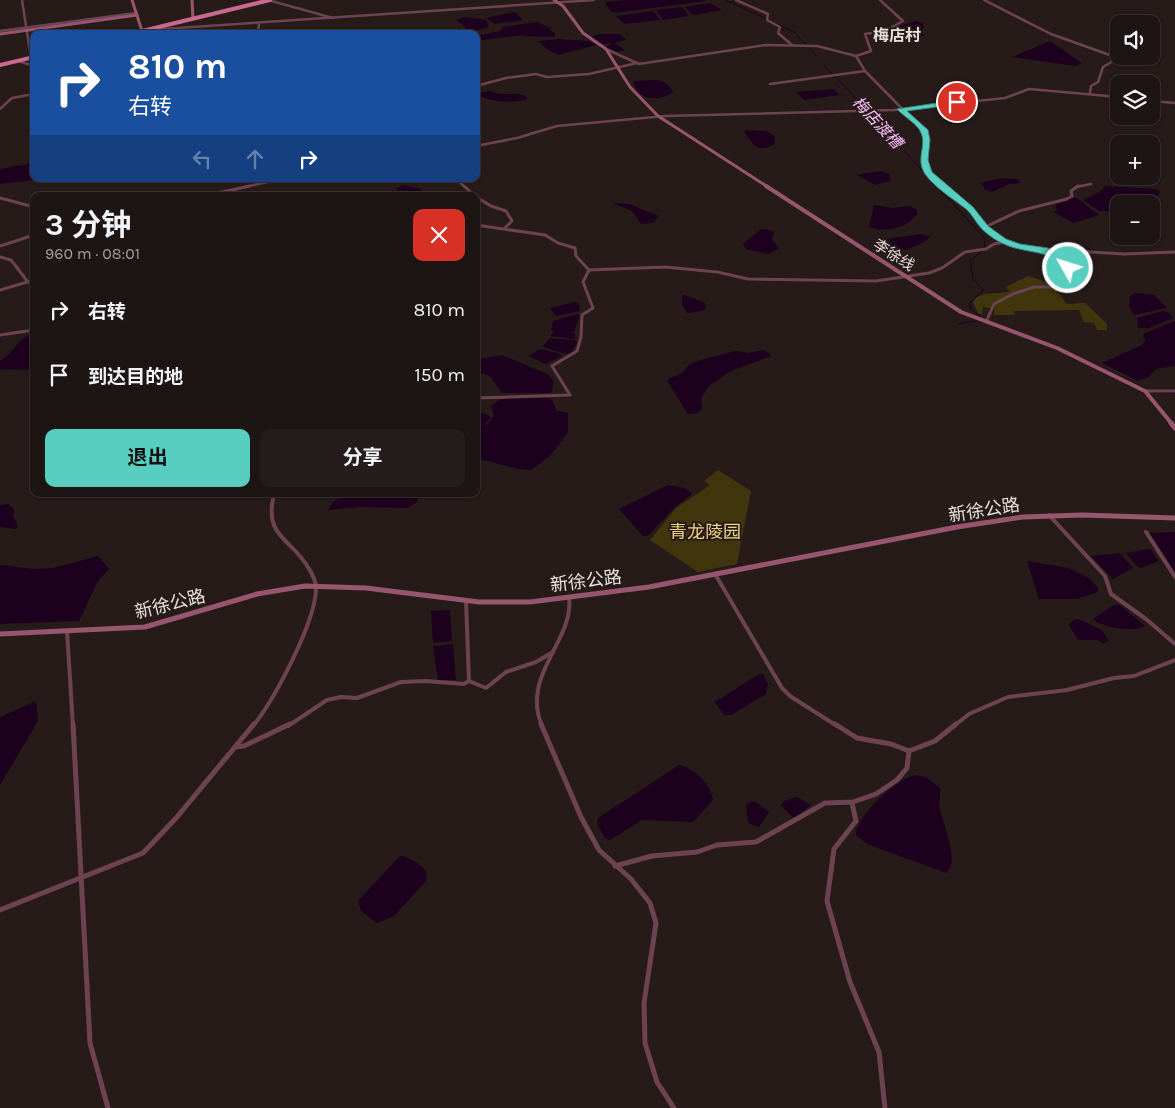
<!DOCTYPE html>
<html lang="zh">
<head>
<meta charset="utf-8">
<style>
	body { margin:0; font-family:Karla,"Noto Sans SC",sans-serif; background:#251d1d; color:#f1f3f6; height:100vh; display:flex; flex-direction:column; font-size:19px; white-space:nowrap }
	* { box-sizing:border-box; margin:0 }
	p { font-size:16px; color:#a09ea0 }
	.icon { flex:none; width:28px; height:28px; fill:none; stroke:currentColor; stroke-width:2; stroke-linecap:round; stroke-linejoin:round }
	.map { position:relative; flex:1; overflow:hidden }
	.side { position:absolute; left:30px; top:192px; width:450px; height:305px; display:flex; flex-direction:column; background:#1d1414; border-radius:10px; box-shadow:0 1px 4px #0004,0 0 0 1px #3b3334 }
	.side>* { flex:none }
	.hud { position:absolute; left:30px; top:30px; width:450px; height:152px; border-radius:10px; box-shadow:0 1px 4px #0004,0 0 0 1px #3b3334; background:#1a4fa0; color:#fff; overflow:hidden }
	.tools { position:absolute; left:1110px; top:15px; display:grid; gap:10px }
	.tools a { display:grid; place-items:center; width:50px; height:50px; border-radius:10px; background:#1d1414; box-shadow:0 1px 4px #0004,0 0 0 1px #3b3334; font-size:25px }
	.pin { position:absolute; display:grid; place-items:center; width:42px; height:42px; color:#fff; margin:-21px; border:2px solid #fff; border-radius:50%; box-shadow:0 1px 5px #0007 }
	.me { position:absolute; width:55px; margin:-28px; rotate:309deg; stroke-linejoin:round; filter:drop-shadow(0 0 4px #0008) }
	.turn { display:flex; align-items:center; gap:18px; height:105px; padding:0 15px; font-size:22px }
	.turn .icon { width:65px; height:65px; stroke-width:2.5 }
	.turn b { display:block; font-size:35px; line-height:42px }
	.lanes { display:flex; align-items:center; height:48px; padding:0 15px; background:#0003; justify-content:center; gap:25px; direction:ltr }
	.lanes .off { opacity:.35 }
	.round { display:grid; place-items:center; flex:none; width:52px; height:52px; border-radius:10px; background:#251d1d }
	.summary { display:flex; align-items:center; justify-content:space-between; height:85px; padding:0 15px }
	h1 { font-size:30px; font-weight:700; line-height:38px }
	.button { display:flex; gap:10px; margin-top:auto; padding:10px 15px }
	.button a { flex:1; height:58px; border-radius:10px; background:#58cec0; color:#111; font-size:20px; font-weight:700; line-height:58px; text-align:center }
	.button a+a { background:#251d1d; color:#f1f3f6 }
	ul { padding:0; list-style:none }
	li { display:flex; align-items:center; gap:15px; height:65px; padding:0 15px }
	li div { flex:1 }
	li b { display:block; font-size:19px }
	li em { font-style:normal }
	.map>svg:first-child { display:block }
	.green { fill:#41350e }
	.water { fill:#1d001e }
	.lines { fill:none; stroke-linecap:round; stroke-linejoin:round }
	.stream { stroke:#1d001e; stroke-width:1 }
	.minor-far3 { stroke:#6d4351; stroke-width:2.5 }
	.minor-far2 { stroke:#6d4351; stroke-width:3 }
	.minor-far1 { stroke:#6d4351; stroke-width:4 }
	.minor { stroke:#6d4351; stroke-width:5 }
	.tertiary { stroke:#6d4351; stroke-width:2.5 }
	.secondary-far2 { stroke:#98566e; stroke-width:3 }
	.secondary-far1 { stroke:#98566e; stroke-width:4 }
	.secondary { stroke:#98566e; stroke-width:5 }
	.trunk { stroke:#c96a8e; stroke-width:4 }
	.route { fill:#58cec0; stroke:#39867d }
	.labels { text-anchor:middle; stroke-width:4; stroke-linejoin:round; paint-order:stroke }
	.far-street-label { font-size:15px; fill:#e8e0de; stroke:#271b1a }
	.far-quarter-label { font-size:16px; font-weight:bold; fill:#e8e0de; stroke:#271b1a }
	.far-water-label { font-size:16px; font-style:italic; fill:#fbbefc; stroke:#271b1a }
	.street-label { font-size:18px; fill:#e8e0de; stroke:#271b1a }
	.park-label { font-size:18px; fill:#eed281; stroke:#271b1a }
</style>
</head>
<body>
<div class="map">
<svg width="1175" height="1108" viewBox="0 0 1175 1108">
	<rect width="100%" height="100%" fill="#271b1a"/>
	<!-- green -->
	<g class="green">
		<path d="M1028,276l22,7 17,21 18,-1 22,21v6h-10l-3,-7 -10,-1 -5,-12 -65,1 1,4h-21v-6l-11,-2 -1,8 -4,-2 -5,-11c6,-12 25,-7 37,-11l-4,-4z"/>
		<path d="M718,470l33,21 -14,73 -39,8 -48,-32 26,-32 34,-23 -6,-4z"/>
	</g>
	<!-- water -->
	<g class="water">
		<path d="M627,0h77l2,1 -91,12 -4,-1 -6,-10z"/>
		<path d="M710,3l12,7 -27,5 -4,-1 -6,-7z"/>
		<path d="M682,7l7,9 -26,4 -7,-10z"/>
		<path d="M653,11l7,9 -36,4 -8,-8z"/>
		<path d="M515,12l8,8 -28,4 -9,-6z"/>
		<path d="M466,17l20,3 3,7 -18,5 -26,1 22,-5 -11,-8z"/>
		<path d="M916,21l7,2v13l-10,-1 -20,-7z"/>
		<path d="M537,22l14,6v3l4,2v4l-38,-1 20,-3 -61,8v-5l25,-5 1,-4z"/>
		<path d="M600,34h20l6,6 -12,3 11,7 -9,2 -10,-5 7,-4 -10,1 -12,-7z"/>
		<path d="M559,39l30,2 7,4 -38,10 -14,-8 -5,-6z"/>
		<path d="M1050,41l32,22 -7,3 -63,-9z"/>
		<path d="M633,81c17,0 31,-6 40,11 -14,11 -37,8 -40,-11z"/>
		<path d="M834,89l5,6 -35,5 -8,-8z"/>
		<path d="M491,91c11,7 29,-2 37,8 -12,5 -42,3 -52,-6z"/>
		<path d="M748,130l18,1 8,5 1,8c-18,9 -21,2 -31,-13z"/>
		<path d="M34,158v22l-34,4v-15l28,-5 1,-4z"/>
		<path d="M880,171l9,3 2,7 -16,4 -18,-10z"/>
		<path d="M1000,178l16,1 6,4 -13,1 -17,8 -7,-2 -4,-7z"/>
		<path d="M404,185l16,4 6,6 -30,1 1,-8z"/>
		<path d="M1104,186l51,3 5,2 -2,5 -5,2 4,4 -1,6h-5v-4h-32v7h-20l-16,-11 20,-10z"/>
		<path d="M1071,198h6l22,17 -26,8 -19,-11 3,-3 -2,-4z"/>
		<path d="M613,203l16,1 30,12 -6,7 -12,1 -9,-13z"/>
		<path d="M874,205l19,3 16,-2 7,3 2,5c-4,3 -8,8 -12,10 -10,6 -27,7 -37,3z"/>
		<path d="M766,229l8,3 -2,8 7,8 -10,6 -23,-5 -3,-5 17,-14z"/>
		<path d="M921,234l9,3c-14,12 -35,19 -52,10v-4l7,-1 1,-3z"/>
		<path d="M1136,293l18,2 13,13 -33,7 -5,-9 1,-10z"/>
		<path d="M685,295l20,8 1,5 -4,3 -15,2 -5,-8v-9z"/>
		<path d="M575,302l4,2 1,7 -24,5 -6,-8z"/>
		<path d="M1163,311l5,1 5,6 -24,10h-11l-1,-10z"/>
		<path d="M577,314l3,1 -6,17h-12l13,1v6l-25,-3 4,-4 -3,-2 2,-9z"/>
		<path d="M1175,321v45l-19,3 -7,8 -11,4 -36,-18 40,-18 3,-4 -2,-6 2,-2z"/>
		<path d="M29,335l5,1v34l-34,-1v-8c12,-6 17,-21 29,-26z"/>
		<path d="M550,338l25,2 2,2 -5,10 -6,2 -24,-7z"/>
		<path d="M540,349l18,4 4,3 -16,8 -18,-8z"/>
		<path d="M763,350l6,3 2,3 -40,15 -22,15 -8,12 1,11 -5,4 -9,1 -20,-32v-3l14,-6 7,-8 8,-4 38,-10 14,2z"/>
		<path d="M502,355l45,19 7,7 -3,12h-49l-12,-17 -14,-4v-12z"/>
		<path d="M547,398l5,2 5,11 11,2v19l-18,24 -19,14 -14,-1 -41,-11v-41l7,-4 8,4 -7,8h2l8,-9 -3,-10 10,-7z"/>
		<path d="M668,485l17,3 7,6 -17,13 -27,29h-5l-24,-27z"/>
		<path d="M350,494h71l-5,9 -10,5 -46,-1 -32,3 6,-9z"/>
		<path d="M8,504l6,5 -1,7 5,11 -2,2 -16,-2v-22z"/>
		<path d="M1175,532v40l-25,-39z"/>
		<path d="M1150,549l9,12 -18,7 -5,-3 -10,-12z"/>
		<path d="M1120,553l13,15 -20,11 -22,-23z"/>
		<path d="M98,556l11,13 -11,12 -19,40 -79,3v-59l34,4 19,-1z"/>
		<path d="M1027,561l42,7 20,10 9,10v4l-21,7h-38z"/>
		<path d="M1114,605h6l25,21c-11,7 -42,2 -52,-7z"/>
		<path d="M450,610l2,31 -19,2 -2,-32z"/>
		<path d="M1078,619l24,11 7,11 -6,2 -6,-3h-19l-9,-15 4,-5z"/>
		<path d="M453,644l3,36h-18l-5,-34z"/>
		<path d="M759,674h4l5,10 -2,10 -35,21h-7l-9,-13z"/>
		<path d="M36,701l2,20 -38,64v-68z"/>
		<path d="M679,765c16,3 32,20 34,35l-20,22 -51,-2 -32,20 -5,-2 -8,-14 1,-6z"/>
		<path d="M917,775l10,3 13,10c1,6 -1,11 -1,16 1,15 23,58 7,69l-79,-29 -11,-9c1,-20 42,-58 61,-60z"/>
		<path d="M797,797l14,8 -17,13 -13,-12 3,-5z"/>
		<path d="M754,801l15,11 -10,15 -11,-4 -2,-19z"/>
		<path d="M400,856h4c10,6 26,10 22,25l-32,35 -17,7 -16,-12 -3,-10z"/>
	</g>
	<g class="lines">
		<!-- stream -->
		<g class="stream">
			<path d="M725,0l42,19"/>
			<path d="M775,23l19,9 22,24"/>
			<path d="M824,65l42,44"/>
			<path d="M868,112l116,125 1,10"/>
			<path d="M981,317l-10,-8 -2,-6 14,-12 -10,-12 -3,-18 12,-10"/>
			<path d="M958,324l18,-3"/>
			<path d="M1077,356l67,32"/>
			<path d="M1153,392l22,1"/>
		</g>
		<!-- minor-far3 -->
		<g class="minor-far3">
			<path d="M268,0l65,18"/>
			<path d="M736,0l32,14 -1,6 13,7 -2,6 14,12"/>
			<path d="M880,0l23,21 -18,10 -20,3 6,17 -15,5 9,15 59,60c8,26 -8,33 18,56"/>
			<path d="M984,0l67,34 67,24 -15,9 -5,15 -7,4 -1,7"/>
			<path d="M0,31l136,-18"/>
			<path d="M258,34l1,-10"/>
			<path d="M606,49l33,15 127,-19 51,1 39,10"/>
			<path d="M18,61l16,5"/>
			<path d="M770,84l95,-13"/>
			<path d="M476,86l30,-8 30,-4 11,3 42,-3 48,-11"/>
			<path d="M1151,101l24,2"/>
			<path d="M0,109l12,-11 22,-4"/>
			<path d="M476,146l41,-8 40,-12 108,-10 229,-6 111,-12 24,-9 90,8"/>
			<path d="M456,179l9,8"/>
			<path d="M244,187l38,-8"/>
			<path d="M1076,187l15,-3"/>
		</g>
		<!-- minor-far2 -->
		<g class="minor-far2">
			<path d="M464,186l11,10"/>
			<path d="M941,186l31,25 22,23 20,11 25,4 85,5 51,-2"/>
			<path d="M142,196h11"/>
			<path d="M203,196l47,-10"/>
			<path d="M476,197l15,9 15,5 6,10 -7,7"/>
			<path d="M0,198l34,9"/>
			<path d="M476,225l69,10 13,8 17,5 1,8 13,14 -6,12 10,26 -11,7 -1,22 -4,14 -25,15 18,29 -94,3"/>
			<path d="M985,227l34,-16 48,-12 5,-3 -1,-5 7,-5"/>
			<path d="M0,246l34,-11"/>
			<path d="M0,257l11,3 17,22"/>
			<path d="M589,270l76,-3 52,5 31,7 128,2 53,-8 13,-5 23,-16 21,-3 8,-5 10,-2"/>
			<path d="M0,290l34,-10"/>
			<path d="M986,322l8,-18 19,-10 21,-7h26l10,-3 -3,-20 -22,-14"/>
			<path d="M0,335l34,-5"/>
			<path d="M1145,391h30"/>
		</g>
		<!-- minor-far1 -->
		<g class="minor-far1">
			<path d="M1049,515l56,61 6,18 35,25 29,25"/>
			<path d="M1146,532l29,45"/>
			<path d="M715,574l67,114 8,8 47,30"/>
			<path d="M466,601l3,80"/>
			<path d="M67,631l6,95"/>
			<path d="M253,726c21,-26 64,-106 63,-139 0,-5 -4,-14 -7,-18 -17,-31 -46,-31 -35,-75"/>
			<path d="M288,726l39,-26 14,-3 16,1 44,-16 25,-1 38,3 5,-3 17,7 20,-16 30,-10 17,-10"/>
			<path d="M542,726c-22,-51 33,-86 27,-129"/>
			<path d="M954,726l15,-12 39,-17 59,-7 47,-12 20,-2 41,-16"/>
		</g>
		<!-- minor -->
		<g class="minor">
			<path d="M73,724l17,319 18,65"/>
			<path d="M541,724l40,93 18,33 32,29 19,24 6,20 -12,80 1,40 12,39 17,26"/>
			<path d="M835,724l22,14 34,6 18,7 26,-10 21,-17"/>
			<path d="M236,747l8,-1 46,-22"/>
			<path d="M852,803l4,18 -22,28 -7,52 23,81 29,70 6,56"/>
			<path d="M615,866l37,-10 45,-4 20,-7 39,-3 69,-39 28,-1 23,-8 21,-14 10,-12 2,-17"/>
			<path d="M0,910l143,-57 34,-36 77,-93"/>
		</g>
		<!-- tertiary -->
		<g class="tertiary">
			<path d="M22,0l9,58"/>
			<path d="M148,30l446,-30"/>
		</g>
		<!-- secondary-far2 -->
		<g class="secondary-far2">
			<path d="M132,0l10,31"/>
			<path d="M192,0l1,19"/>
			<path d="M554,0l9,6 20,27 23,16 24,38 28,29 110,71"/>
			<path d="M0,34l137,-19"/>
		</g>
		<!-- secondary-far1 -->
		<path class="secondary-far1" d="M766,186l195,126 96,36 88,43 27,33"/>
		<!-- secondary -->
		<g class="secondary">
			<path d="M1171,423l4,5"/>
			<path d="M0,634l145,-7 112,-33 48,-8 61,2 113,14h51l119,-15 308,-60 66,-10 59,-2 93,3"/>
		</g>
		<!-- trunk -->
		<g class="trunk">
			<path d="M130,34l140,-34"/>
			<path d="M0,65l34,-8"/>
		</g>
	</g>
	<!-- route -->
	<path class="route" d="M957,100l2,4 -52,7 21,19 2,10 -2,20 4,12 41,35 15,19 18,13 14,5 28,4 21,13 2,9h-7c-9,-17 -28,-17 -45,-21 -14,-3 -27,-10 -37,-20 -6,-6 -10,-15 -16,-20 -14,-11 -31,-21 -41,-35 -10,-16 2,-27 -4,-41 -3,-9 -17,-16 -24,-24z"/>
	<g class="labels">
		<!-- far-street labels -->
		<g class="far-street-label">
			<text transform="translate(894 255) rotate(32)" y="5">李徐线</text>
		</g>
		<!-- far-quarter labels -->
		<g class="far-quarter-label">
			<text x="897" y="41">梅店村</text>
		</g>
		<!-- far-water labels -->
		<g class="far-water-label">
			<text transform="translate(878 122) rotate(47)" y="6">梅店渡槽</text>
		</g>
		<!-- street labels -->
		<g class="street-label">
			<text transform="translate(984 510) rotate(-9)" y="6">新徐公路</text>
			<text transform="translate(586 581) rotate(-7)" y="6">新徐公路</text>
			<text transform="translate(170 604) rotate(-14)" y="6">新徐公路</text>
		</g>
		<!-- park labels -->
		<g class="park-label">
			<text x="705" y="538">青龙陵园</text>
		</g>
	</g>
</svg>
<div class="tools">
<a><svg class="icon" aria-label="sound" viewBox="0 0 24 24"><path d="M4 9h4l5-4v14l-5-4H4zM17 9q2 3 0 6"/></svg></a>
<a><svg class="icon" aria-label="layers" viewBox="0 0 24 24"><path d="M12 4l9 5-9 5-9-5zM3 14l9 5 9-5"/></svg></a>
<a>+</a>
<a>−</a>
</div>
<div class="pin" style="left:957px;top:102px;background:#d93025"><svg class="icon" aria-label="arrive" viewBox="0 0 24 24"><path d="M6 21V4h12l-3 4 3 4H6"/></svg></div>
<svg class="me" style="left:1068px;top:268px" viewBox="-20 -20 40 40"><circle r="17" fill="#58cec0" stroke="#fff" stroke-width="3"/><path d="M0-11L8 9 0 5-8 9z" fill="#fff"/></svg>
<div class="hud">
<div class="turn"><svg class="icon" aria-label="right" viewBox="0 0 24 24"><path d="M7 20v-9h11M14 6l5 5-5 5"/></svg><div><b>810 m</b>右转</div></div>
<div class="lanes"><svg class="icon off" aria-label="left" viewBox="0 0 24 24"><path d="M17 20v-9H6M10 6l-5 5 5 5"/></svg><svg class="icon off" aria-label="ahead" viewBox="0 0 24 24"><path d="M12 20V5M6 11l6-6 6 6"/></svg><svg class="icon" aria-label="right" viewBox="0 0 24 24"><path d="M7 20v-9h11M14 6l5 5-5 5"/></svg></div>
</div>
<section class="side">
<div class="summary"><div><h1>3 分钟</h1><p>960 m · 08:01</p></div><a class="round" style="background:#d93025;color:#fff"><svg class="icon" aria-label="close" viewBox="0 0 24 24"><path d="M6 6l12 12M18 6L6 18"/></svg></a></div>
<ul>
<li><svg class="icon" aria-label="right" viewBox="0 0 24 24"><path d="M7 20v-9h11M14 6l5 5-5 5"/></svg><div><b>右转</b></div><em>810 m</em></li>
<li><svg class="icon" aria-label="arrive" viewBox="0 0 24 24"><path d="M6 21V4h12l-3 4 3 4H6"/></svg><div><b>到达目的地</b></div><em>150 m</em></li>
</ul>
<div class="button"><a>退出</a><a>分享</a></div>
</section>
</div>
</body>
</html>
